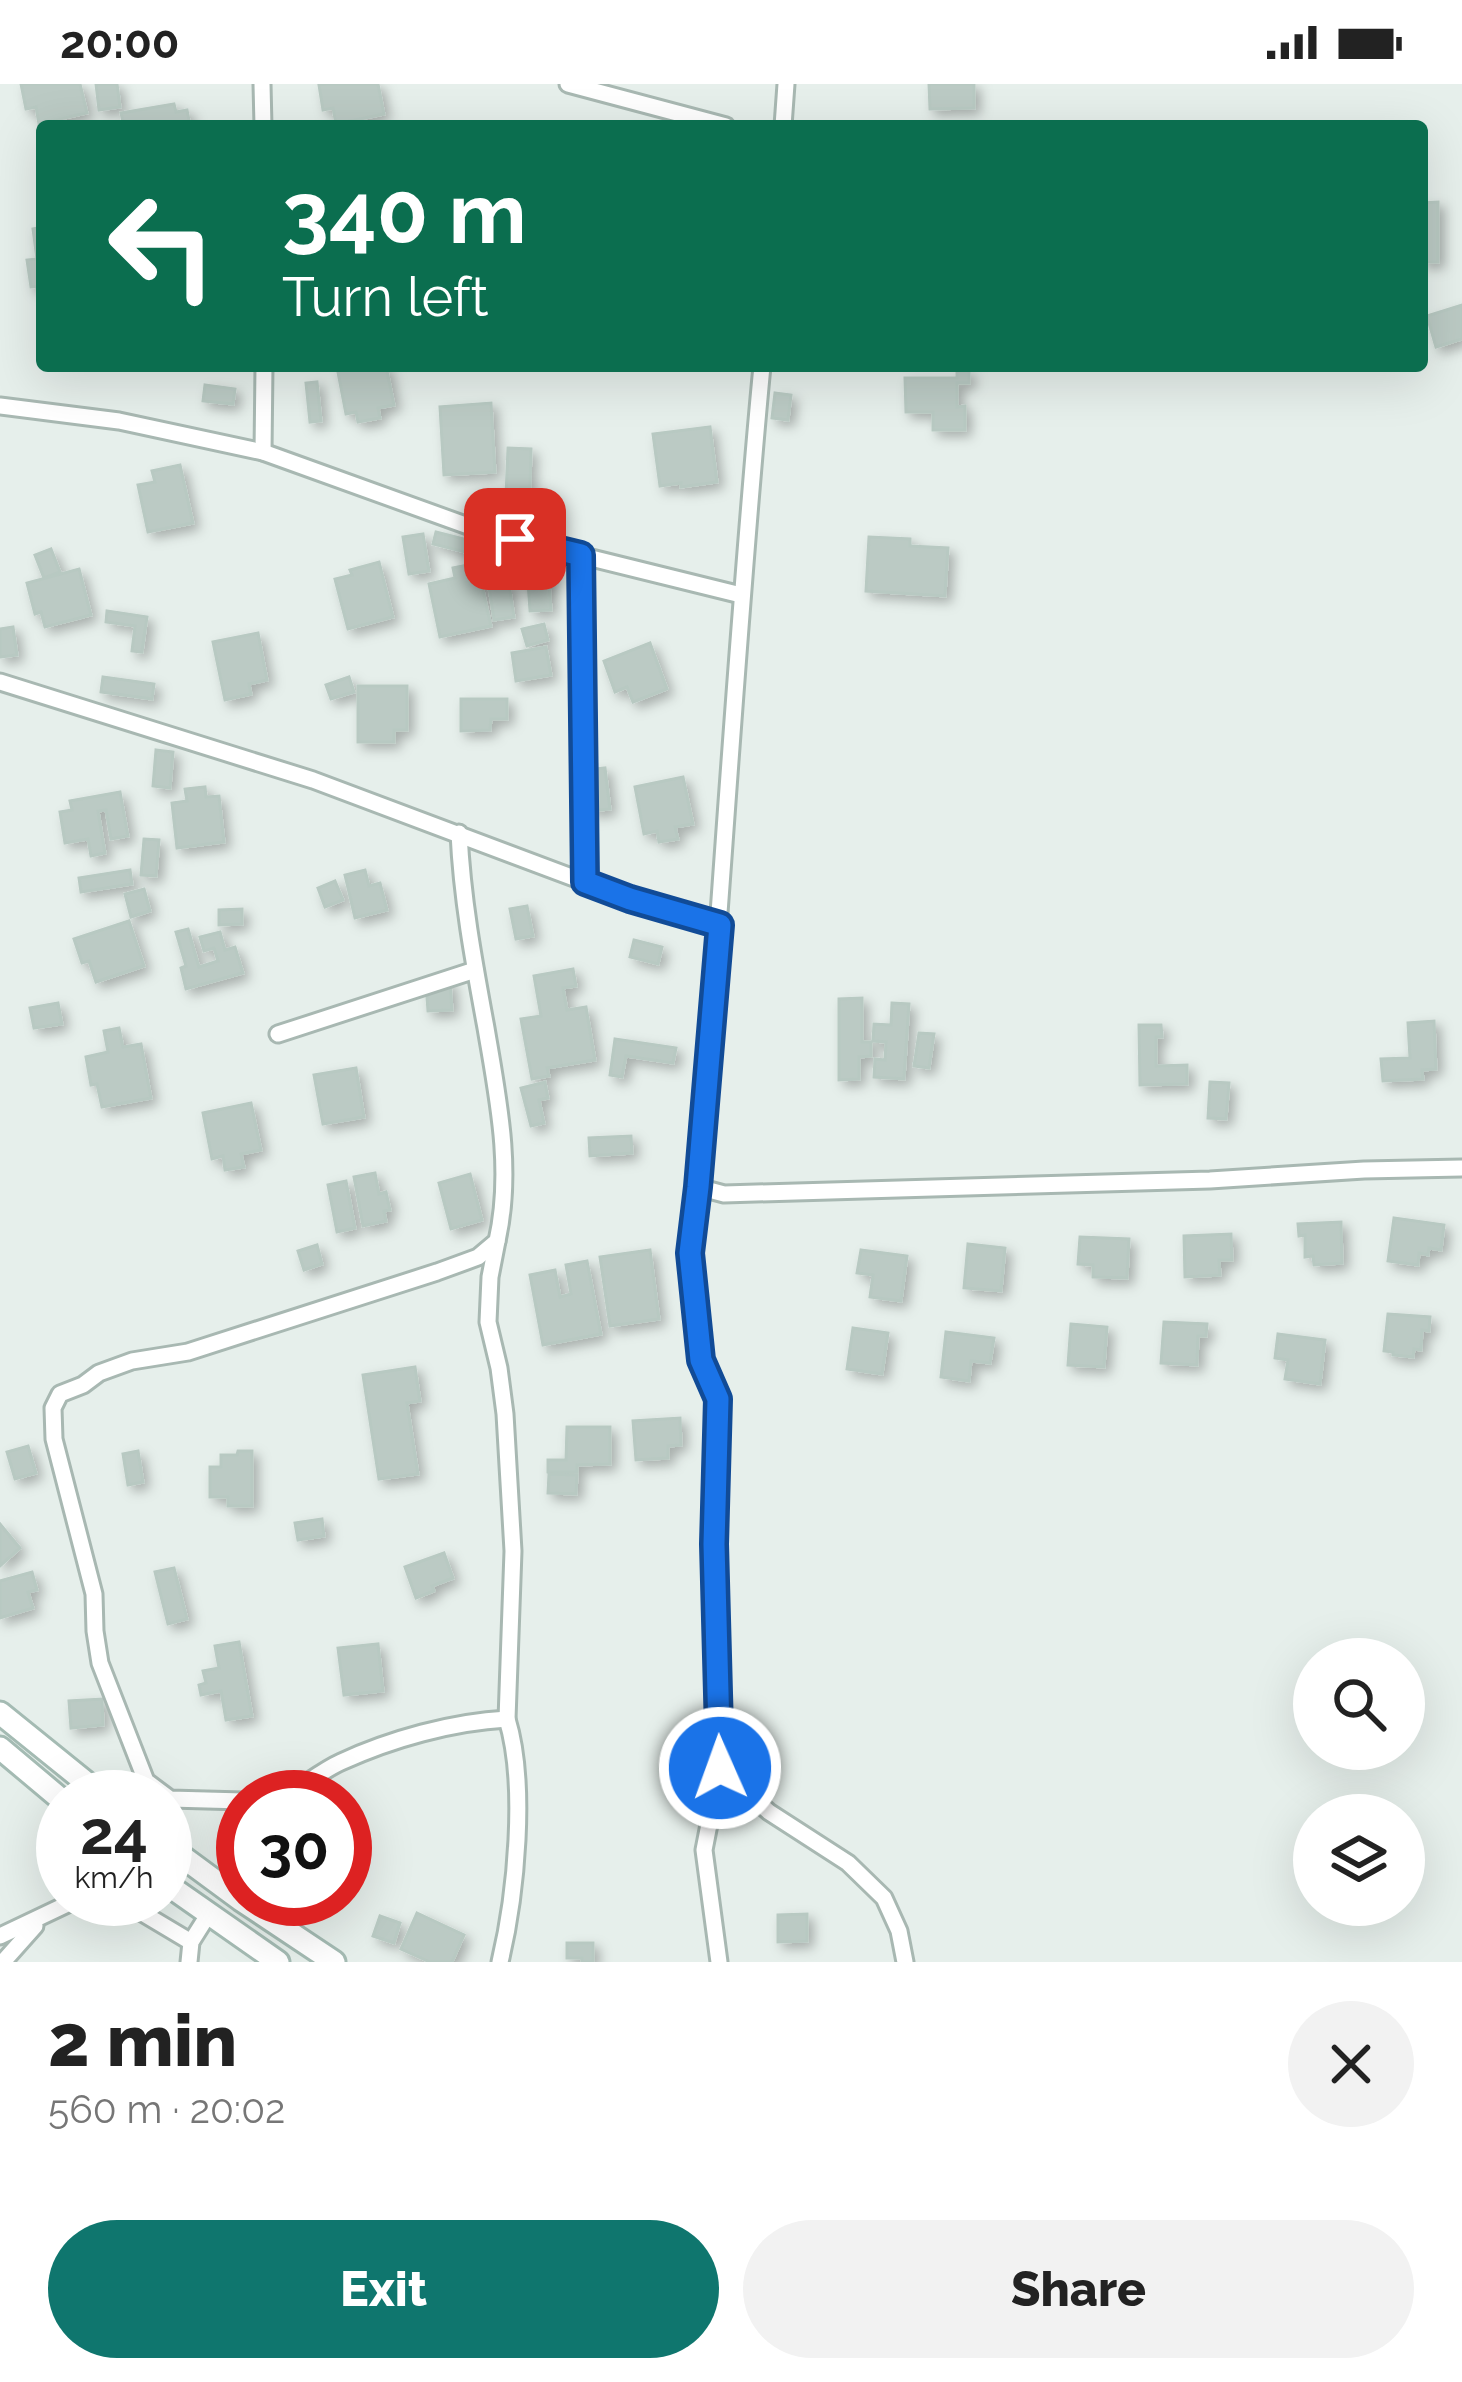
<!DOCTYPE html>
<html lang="en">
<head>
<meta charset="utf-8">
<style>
	body { margin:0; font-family:Raleway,sans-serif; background:#f2f2f2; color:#222; height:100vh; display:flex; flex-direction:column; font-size:45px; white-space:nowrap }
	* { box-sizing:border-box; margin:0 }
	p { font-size:39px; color:#767676 }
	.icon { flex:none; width:66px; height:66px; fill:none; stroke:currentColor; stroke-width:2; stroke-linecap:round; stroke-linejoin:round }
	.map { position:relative; height:1878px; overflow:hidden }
	.panel { display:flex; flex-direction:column; background:#fff; flex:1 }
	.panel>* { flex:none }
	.top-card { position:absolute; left:36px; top:36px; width:1392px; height:252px; border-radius:12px; box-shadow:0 12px 48px #0002; background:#0b6e4f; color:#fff; overflow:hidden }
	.controls { position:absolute; left:1293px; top:1554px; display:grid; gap:24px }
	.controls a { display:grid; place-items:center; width:132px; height:132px; border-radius:50%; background:#fff; box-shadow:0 12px 48px #0002; font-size:60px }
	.speed { position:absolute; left:36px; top:1686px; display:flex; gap:24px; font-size:60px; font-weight:700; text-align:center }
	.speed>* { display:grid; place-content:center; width:156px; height:156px; border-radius:50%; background:#fff; box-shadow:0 12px 48px #0002; line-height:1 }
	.speed small { font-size:30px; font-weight:400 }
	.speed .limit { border:18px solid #d22; background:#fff; color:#111 }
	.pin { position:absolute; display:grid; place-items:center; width:102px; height:102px; color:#fff; margin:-51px; border-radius:24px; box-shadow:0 6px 18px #0006 }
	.me { position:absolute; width:132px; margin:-66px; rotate:358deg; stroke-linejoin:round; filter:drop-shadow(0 0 9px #0008) }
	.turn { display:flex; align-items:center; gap:42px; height:252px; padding:0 48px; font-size:54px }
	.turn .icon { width:156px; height:156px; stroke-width:2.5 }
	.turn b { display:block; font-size:84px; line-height:102px }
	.round { display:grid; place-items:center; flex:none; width:126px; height:126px; border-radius:63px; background:#f2f2f2 }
	.summary { display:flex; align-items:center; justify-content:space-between; height:204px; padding:0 48px }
	h1 { font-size:72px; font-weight:800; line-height:90px }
	.action { display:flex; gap:24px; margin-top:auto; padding:24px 48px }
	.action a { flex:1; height:138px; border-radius:72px; background:#0f766e; color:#fff; font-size:48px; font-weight:800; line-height:138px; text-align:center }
	.action a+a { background:#f2f2f2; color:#222 }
	.status { display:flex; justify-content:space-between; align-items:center; height:84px; padding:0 60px; background:#fff; direction:ltr }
	.status svg { height:33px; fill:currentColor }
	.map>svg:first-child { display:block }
	.building { fill:#bbcac4; stroke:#b8c9c2; stroke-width:3; filter:url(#shadow) }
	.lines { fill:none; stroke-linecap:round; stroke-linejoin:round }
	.street-casing { stroke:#a8b8b2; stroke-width:21 }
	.secondary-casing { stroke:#a4bbb3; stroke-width:27 }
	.street { stroke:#fff; stroke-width:15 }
	.secondary { stroke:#fff; stroke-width:21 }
	.route-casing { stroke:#114b97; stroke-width:30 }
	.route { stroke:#1a73e8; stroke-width:21 }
</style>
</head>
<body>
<div class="status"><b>20:00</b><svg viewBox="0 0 49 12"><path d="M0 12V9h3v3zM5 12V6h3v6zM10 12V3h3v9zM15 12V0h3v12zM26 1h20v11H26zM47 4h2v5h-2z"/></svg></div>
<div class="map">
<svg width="1462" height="1878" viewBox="0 0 1462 1878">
	<defs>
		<filter id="shadow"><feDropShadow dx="5.5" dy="5.5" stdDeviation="6" flood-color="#0004"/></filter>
	</defs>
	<rect width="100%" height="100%" fill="#e6efeb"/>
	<!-- building -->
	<g class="building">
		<path d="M21,0h59l7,29 -48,11 -3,-17 -10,2z"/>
		<path d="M96,0h21l3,23 -21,3z"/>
		<path d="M326,0h52l6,30 -48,10 -3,-16 -10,2 -4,-25z"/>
		<path d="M929,0h45v24l-44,1z"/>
		<path d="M174,20l2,8 11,-2 3,16h-66l-3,-13z"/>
		<path d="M1438,118v60h-16v-59z"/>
		<path d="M42,143v59l-11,1 -4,-27 10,-1 -4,-30z"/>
		<path d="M1462,221v34l-26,8 -9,-31z"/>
		<path d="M386,282l8,39 -16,3 2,10 -22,4 -2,-10 -10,2 -9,-47z"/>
		<path d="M957,287h12v12h-12v24l8,-1v24h-32v-18h-27l-1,-34h52z"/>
		<path d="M317,298l4,39 -11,1 -4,-39z"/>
		<path d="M205,301l30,4 -2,15 -30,-3z"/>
		<path d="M775,309l16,2 -3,25 -16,-2z"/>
		<path d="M491,319l4,69 -51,3 -4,-68z"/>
		<path d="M710,343l7,55 -36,5v-4l-21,3 -7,-52z"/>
		<path d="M508,364l23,1 -1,38h-9v9l-15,-1z"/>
		<path d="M180,381l13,58 -45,9 -10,-47 17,-3 -3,-11z"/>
		<path d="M436,448l32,8 -3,12 -32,-8z"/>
		<path d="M423,450l6,37 -20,3 -6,-37z"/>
		<path d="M869,453l41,2v7l38,2 -3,48 -79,-5z"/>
		<path d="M51,465l9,23 -16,6 -9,-23z"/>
		<path d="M379,478l14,55 -45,12 -13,-50 17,-4 -2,-5z"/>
		<path d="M477,479l14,63 -51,11 -11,-53 26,-6 -2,-10z"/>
		<path d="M548,483l3,43 -21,1 -3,-43z"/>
		<path d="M79,485l12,46 -46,12 -4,-15 -6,2 -8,-31z"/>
		<path d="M509,500l5,33 -20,3 -5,-33z"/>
		<path d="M107,527l40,6 -5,35 -10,-1 3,-25 -29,-4z"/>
		<path d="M544,540l4,16 -21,6 -5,-17z"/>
		<path d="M13,543l4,28 -17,2v-28z"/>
		<path d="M258,549l9,47 -18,4 2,10 -26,6 -12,-58z"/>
		<path d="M650,559l17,46 -34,13 -6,-15 -12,5 -11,-31z"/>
		<path d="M546,563l5,28 -35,6 -4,-28z"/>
		<path d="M103,593l51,7 -2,15 -51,-7z"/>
		<path d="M349,593l5,15 -23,7 -5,-14z"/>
		<path d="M358,602h49v44h-13v12h-36z"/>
		<path d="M461,615h46v20h-16l-1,11 -29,1z"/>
		<path d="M156,666l17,2 -3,36 -17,-2z"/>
		<path d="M605,684l5,41 -19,2 -5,-41z"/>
		<path d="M683,693l10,47 -18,3 3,12 -19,3 -2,-11 -13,3 -9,-47z"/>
		<path d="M205,703l1,10 13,-1 5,46 -47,6 -5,-45 15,-2 -2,-12z"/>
		<path d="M120,708l8,44 -17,3 -5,-29 -8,1 7,42 -14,3 -3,-17 -23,4 -5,-31 12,-2 -2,-9z"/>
		<path d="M144,755l15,1 -3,36 -15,-1z"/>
		<path d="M130,786l2,14 -51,8 -2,-14z"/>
		<path d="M365,786l4,16 11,-3 7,27 -32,8 -10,-43z"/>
		<path d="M335,797l8,19 -18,7 -7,-19z"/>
		<path d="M144,805l6,22 -19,6 -6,-23z"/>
		<path d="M527,822l6,30 -17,3 -6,-30z"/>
		<path d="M242,825v15l-23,1v-15z"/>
		<path d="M129,837l15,45 -48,16 -7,-21 -7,2 -8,-24z"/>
		<path d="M188,845l11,38 19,-6 -4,-13 -10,3 -4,-14 20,-5 5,18 10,-3 8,26 -57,16 -5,-21 5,-2 -10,-34z"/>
		<path d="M634,856l28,7 -4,17 -28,-7z"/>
		<path d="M573,885l3,17 -13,2 4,22 19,-3 9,53 -48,8 2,8 -17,3 -11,-60 20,-3 -7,-40z"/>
		<path d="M450,897l2,29 -24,1 -2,-28z"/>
		<path d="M862,914v44h9v14l-12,1v22l-20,1v-81z"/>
		<path d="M58,919l4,21 -28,4 -4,-20z"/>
		<path d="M892,919l17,1 -5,75 -30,-2 1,-18 10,1 1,-18 -13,-1 1,-17 17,1z"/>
		<path d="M1434,937l2,48 -14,1 1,9 -40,2 -2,-22 29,-1 -2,-35z"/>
		<path d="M1139,941h22l1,12h-6v29l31,-1v19l-47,1z"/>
		<path d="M119,944l4,19 18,-3 10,54 -49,9 -5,-23 -6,1 -5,-28 22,-5 -4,-21z"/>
		<path d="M919,949l15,1 -5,34 -15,-2z"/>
		<path d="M615,955l61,9 -3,15 -47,-7 -4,21 -12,-2z"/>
		<path d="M356,984l8,49 -41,7 -9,-49z"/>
		<path d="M545,998l3,16 -9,2 5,23 -13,3 -10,-38z"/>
		<path d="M1210,998l19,1 -3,36 -18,-1z"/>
		<path d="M251,1019l10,47 -20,4 3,13 -19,3 -2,-14 -11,3 -9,-46z"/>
		<path d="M631,1052l1,17 -42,3 -1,-18z"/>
		<path d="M375,1089l4,21 7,-2 4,18 -6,1 2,10 -23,5 -9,-49z"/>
		<path d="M470,1090l12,46 -31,9 -12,-46z"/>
		<path d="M346,1097l9,47 -18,4 -9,-47z"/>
		<path d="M1394,1134l50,7 -3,25 -12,-2 -1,7 -9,-2 -1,12 -30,-4z"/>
		<path d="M1341,1138l1,41 -28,2 -1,-9 -8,1v-22l-6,1 -1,-12z"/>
		<path d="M1231,1150l1,26h-13l1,15 -35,2 -1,-41z"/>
		<path d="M1080,1153l49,2 -2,39 -34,-1v-12l-15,-1z"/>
		<path d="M968,1160l37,4 -4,43 -37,-3z"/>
		<path d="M317,1161l5,19 -18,6 -6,-19z"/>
		<path d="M650,1166l9,69 -49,7 -10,-69z"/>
		<path d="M861,1166l46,6 -6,45 -31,-4 3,-22 -16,-2z"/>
		<path d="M587,1177l14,73 -58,11 -13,-70 25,-5 5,27 11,-3 -5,-29z"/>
		<path d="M1388,1230l42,3 -1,14 -7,-1 -1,20 -7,-1 -1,8 -20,-2v-3l-9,-1z"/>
		<path d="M1164,1238l43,2 -1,12h-8l-1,29 -36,-2z"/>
		<path d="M1071,1240l36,3 -3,40 -36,-2z"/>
		<path d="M853,1244l35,5 -6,41 -35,-5z"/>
		<path d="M946,1248l48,6 -4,25 -19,-2 -2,20 -28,-4z"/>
		<path d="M1278,1250l47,6 -5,44 -35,-5 3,-19 -13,-2z"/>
		<path d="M415,1283l5,34 -13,2 11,71 -39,5 -16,-104z"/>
		<path d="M680,1334l1,27 -13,1v12l-32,2 -3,-39z"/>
		<path d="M567,1343h43v37l-33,1v7h-29v-12h18z"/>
		<path d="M28,1362l8,27 -21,6 -8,-27z"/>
		<path d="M138,1367l5,31 -15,3 -5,-31z"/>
		<path d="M238,1367h14v55h-24v-9h-18v-30h11v-12h16z"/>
		<path d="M549,1390l28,1 -1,19 -28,-1z"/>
		<path d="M322,1435l2,17 -26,4 -3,-17z"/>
		<path d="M0,1440l20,24 -20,18z"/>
		<path d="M444,1469l9,25 -21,8 2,5 -18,7 -11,-31z"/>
		<path d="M174,1484l13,51 -19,5 -13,-52z"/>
		<path d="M32,1488l5,18 -9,2 5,16 -33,10v-37z"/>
		<path d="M239,1558l13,74 -26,4 -5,-29 -20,4 -2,-10 7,-2 -3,-12 16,-3 -4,-22z"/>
		<path d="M378,1560l5,47 -39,4 -6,-47z"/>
		<path d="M102,1615l1,26 -32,3 -2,-27z"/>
		<path d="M417,1829l47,22 -12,27h-22l-29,-13z"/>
		<path d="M807,1830v27l-29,1v-27z"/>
		<path d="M380,1832l20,7 -6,20 -21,-7z"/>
		<path d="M567,1859h26v19h-11v-4h-15z"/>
	</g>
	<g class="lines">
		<!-- street casing -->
		<g class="street-casing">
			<g id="street">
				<path d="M262,0l1,42"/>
				<path d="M568,0l158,42"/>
				<path d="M783,42l3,-42"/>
				<path d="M762,282c-26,273 -41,547 -64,821l26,7 486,-14 154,-10 98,-2"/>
				<path d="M0,322l119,15 144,31 219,79 259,64"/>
				<path d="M263,368l1,-86"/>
				<path d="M581,471l4,327"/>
				<path d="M0,598l313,98 317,119 90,26"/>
				<path d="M278,950l197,-64"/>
				<path d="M698,1103l-8,66 11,107 17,39 -4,145 6,224 -16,82 15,112"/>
				<path d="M497,1157l-7,36 -2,45 11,46 6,46 8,137 -6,168c20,65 9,176 -7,243"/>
				<path d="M720,1684l49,44 79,51 36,35 15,33 6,31"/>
				<path d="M284,1713c20,-11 37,-26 57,-35 50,-23 111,-40 166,-43"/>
				<path d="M243,1717l-73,-2 -24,-18 -46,-118 -5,-32 -1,-37 -40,-155 -1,-31 7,-14 23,-9 16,-12 33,-12 56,-9 249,-80 41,-15 19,-16c16,-71 1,-142 -11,-213 -12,-65 -24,-129 -27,-195"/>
				<path d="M119,1815l72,43"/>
				<path d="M0,1852l78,-37"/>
				<path d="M3,1878l32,-36"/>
				<path d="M189,1878l2,-20 17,-27"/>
			</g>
		</g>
		<!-- secondary casing -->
		<g class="secondary-casing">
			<g id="secondary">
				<path d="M0,1629l104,84"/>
				<path d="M0,1664l63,53"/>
				<path d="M165,1760l76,56 93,62"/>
				<path d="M165,1799l113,79"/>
			</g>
		</g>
		<!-- street -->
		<use href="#street" class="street"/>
		<!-- secondary -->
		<use href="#secondary" class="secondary"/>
	</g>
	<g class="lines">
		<!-- route casing -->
		<g class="route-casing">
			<path id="route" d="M515,455l66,16 4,327 45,17 90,26 -22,262 -8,66 11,107 17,39 -4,145 6,224"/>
		</g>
		<!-- route -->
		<use href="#route" class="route"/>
	</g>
</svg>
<div class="controls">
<a><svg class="icon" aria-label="search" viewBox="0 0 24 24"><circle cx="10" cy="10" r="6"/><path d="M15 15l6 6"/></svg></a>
<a><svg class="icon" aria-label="layers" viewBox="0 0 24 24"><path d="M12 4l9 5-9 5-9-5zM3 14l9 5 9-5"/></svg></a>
</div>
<div class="speed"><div>24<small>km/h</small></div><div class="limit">30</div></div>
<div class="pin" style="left:515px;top:455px;background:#d93025"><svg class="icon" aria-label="arrive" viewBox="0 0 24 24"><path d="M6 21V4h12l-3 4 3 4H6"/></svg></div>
<svg class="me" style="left:720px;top:1684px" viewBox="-20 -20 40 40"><circle r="17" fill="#1a73e8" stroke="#fff" stroke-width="3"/><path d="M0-11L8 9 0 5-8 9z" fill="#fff"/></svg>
<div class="top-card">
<div class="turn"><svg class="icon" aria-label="left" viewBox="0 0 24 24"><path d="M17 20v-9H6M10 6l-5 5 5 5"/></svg><div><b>340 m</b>Turn left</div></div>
</div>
</div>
<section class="panel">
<div class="summary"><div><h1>2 min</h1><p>560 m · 20:02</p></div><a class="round"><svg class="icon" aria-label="close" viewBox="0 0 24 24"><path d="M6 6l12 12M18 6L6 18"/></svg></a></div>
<div class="action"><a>Exit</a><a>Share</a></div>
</section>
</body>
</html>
